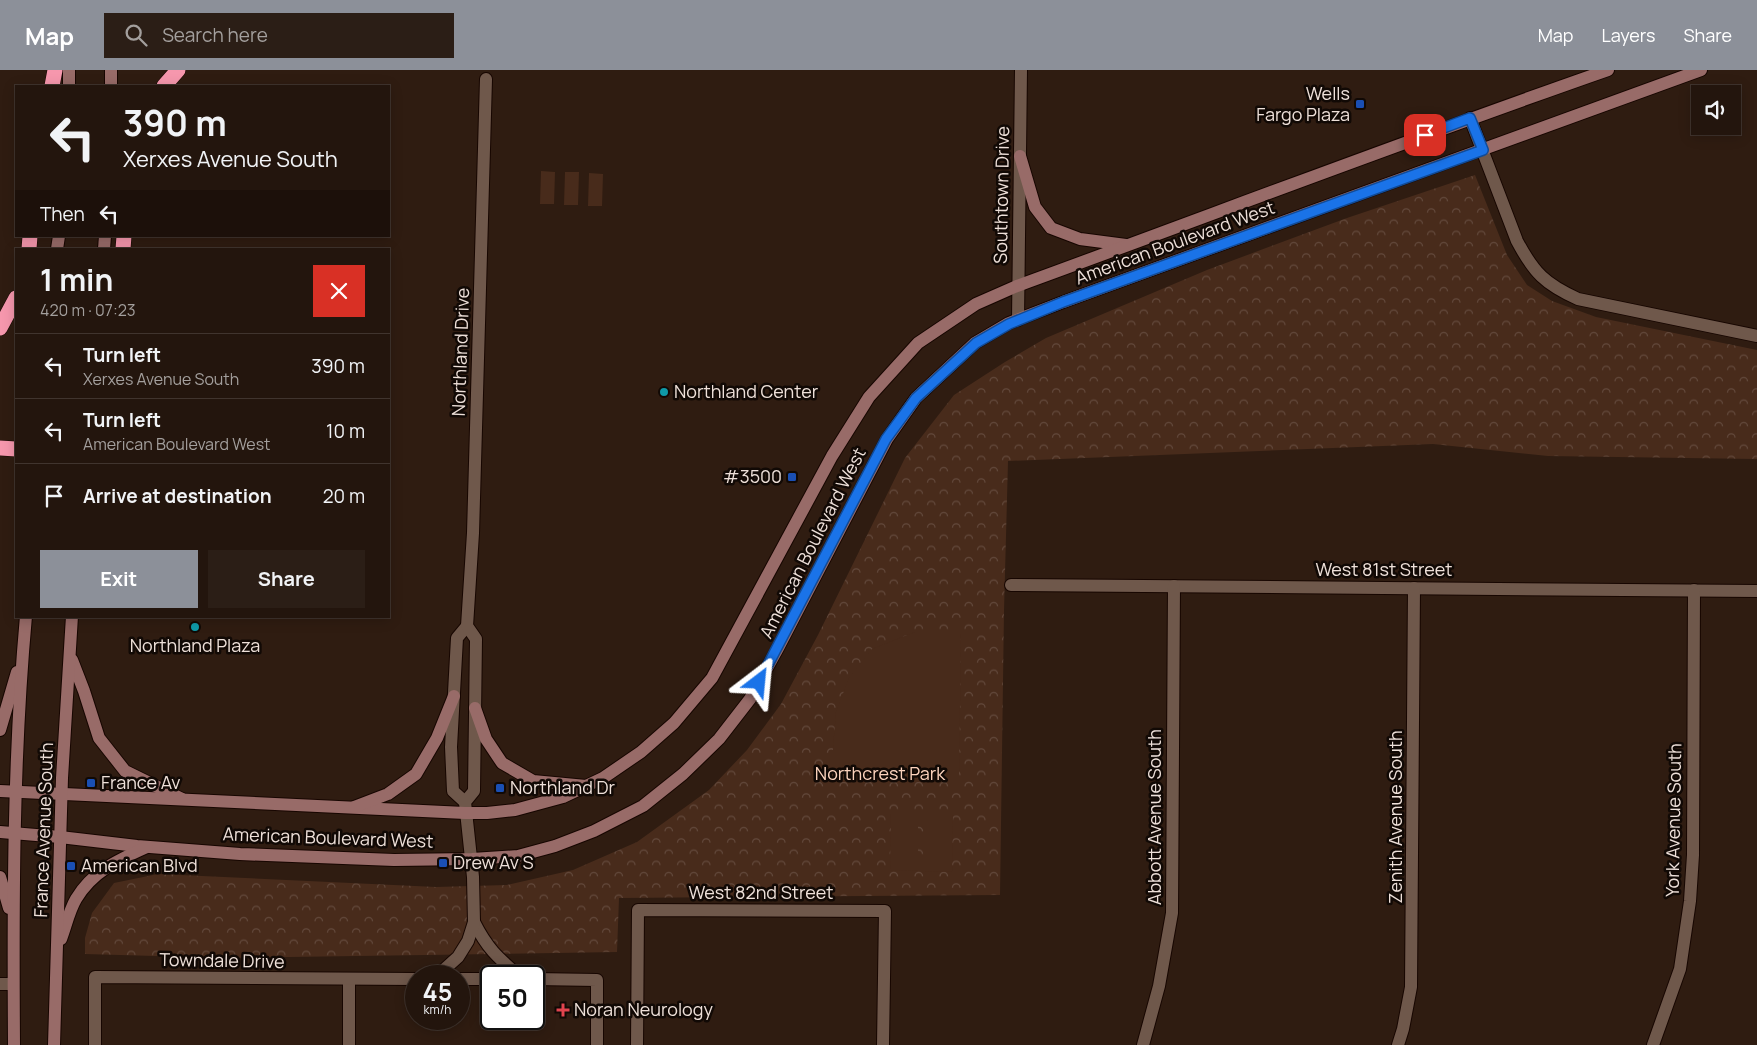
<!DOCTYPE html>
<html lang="en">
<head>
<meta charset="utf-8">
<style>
	body { margin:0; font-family:Manrope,sans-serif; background:#2b1e16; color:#f1f3f6; height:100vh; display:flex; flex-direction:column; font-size:19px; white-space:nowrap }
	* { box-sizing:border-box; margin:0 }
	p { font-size:16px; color:#a39f9d }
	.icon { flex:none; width:28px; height:28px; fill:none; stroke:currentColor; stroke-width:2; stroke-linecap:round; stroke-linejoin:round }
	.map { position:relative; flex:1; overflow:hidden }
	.panel { position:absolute; left:15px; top:178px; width:375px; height:370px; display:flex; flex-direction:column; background:#23150d; border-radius:0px; box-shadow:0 2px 12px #0003,0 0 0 1px #40342e }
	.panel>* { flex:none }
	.banner { position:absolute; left:15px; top:15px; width:375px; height:152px; border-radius:0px; box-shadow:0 2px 12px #0003,0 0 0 1px #40342e; background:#23150d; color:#f1f3f6; overflow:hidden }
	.fabs { position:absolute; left:1691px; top:15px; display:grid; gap:10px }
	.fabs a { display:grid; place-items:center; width:50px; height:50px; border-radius:0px; background:#23150d; box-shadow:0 2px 12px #0003,0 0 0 1px #40342e; font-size:25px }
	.speed { position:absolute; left:405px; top:895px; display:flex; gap:10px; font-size:25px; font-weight:700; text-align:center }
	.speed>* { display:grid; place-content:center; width:65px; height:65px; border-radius:50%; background:#23150d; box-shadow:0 2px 12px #0003,0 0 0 1px #40342e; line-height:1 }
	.speed small { font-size:12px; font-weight:400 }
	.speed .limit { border:2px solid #111; border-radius:8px; background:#fff; color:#111 }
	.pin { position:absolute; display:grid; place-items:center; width:42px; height:42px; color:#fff; margin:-21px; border-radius:10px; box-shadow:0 2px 8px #0006 }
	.me { position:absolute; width:55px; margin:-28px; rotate:29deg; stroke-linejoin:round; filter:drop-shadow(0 0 4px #0008) }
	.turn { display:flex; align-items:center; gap:18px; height:105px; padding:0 25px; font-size:22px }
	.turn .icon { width:65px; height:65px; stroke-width:2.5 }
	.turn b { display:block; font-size:35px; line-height:42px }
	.then { display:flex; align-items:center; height:48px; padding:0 25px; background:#0003; gap:10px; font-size:19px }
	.round { display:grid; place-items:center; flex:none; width:52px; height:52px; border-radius:0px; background:#2b1e16 }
	.overview { display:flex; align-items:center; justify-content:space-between; height:85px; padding:0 25px }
	h1 { font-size:30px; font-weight:700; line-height:38px }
	.cta { display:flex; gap:10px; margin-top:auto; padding:10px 25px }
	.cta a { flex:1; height:58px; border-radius:0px; background:#8c9099; color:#fff; font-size:20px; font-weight:700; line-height:58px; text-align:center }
	.cta a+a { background:#2b1e16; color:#f1f3f6 }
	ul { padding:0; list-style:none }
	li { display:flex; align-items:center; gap:15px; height:65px; padding:0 25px; border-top:1px solid #40342e }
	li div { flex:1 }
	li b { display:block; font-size:19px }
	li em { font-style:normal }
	header { display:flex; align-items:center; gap:30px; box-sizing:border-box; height:70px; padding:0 25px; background:#8c9099; color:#fff }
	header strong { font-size:24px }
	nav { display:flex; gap:28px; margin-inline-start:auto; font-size:18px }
	.search { width:350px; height:45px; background:#2b1e16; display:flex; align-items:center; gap:12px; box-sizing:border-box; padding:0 18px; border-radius:0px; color:#a39f9d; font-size:19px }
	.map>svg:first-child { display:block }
	.park { fill:url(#park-crowns) }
	.garden { fill:#482b1b }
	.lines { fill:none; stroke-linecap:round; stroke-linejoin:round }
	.street-casing { stroke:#170601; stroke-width:14 }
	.secondary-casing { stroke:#170601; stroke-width:14 }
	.highway-casing { stroke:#170601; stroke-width:16 }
	.street { stroke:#6f584b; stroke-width:12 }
	.secondary { stroke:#986b68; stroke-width:12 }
	.highway { stroke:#f697ad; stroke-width:15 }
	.route-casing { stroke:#114b97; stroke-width:12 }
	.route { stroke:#1a73e8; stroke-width:9 }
	.transit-dot { fill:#1a4fb4; stroke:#110905; stroke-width:2 }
	.culture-dot { fill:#0f9aa8; stroke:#110905; stroke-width:2 }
	.health-dot { fill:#e0444e; stroke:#110905; stroke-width:2 }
	.labels { text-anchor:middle; stroke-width:5; stroke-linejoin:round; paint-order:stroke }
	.poi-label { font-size:18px; fill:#eee0d9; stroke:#110905; text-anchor:start }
	.street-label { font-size:18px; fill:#eee0d9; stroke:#110905 }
	.park-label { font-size:18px; fill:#fcd3bd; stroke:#110905 }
</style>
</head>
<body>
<header>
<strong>Map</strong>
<div class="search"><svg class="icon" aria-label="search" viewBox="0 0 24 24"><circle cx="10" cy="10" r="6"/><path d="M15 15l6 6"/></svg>Search here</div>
<nav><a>Map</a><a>Layers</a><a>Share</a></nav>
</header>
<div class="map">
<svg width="1757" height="975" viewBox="0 0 1757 975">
	<defs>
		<pattern id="park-crowns" width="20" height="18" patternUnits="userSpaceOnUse" patternTransform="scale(1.25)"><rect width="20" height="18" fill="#482b1b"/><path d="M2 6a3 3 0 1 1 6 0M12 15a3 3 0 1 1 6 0" fill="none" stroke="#63493c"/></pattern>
	</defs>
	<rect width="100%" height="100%" fill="#2f1c11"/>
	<!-- park -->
	<path class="park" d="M1475,105l32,80 20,30 25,16 44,16 161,33v109l-209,-3 -115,-12 -425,17 -4,149 -4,285 -381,3 -2,54 -390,6 -142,-4v-16l7,-25 22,-30 44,-9 278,13 71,-2 66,-15 64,-28 72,-52 38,-40 34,-46 37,-69 87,-177 49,-63 51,-33 41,-24 161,-68 140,-52z"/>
	<!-- garden -->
	<g class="garden">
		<path d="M541,101l14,1 -1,32h-14z"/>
		<path d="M565,102h14l-1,33h-14z"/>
		<path d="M589,103l14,1 -1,32h-14z"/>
		<path d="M915,562h46l-2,142 -10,8h-116v-34l3,-36 13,-34 23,-29z"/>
		<path d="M891,743h27v58l-28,-1z"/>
		<path d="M925,744h28l-1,58 -27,-1z"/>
	</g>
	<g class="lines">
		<!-- street casing -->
		<g class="street-casing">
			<g id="street">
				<path d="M1470,48l47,123c17,32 28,43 61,58l179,37"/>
				<path d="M1018,250l3,-250"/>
				<path d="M1011,515l746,6"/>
				<path d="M465,732l-12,-11 -2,-44 6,-109 10,-12"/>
				<path d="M474,852c13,26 23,35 45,54"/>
				<path d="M437,906l21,-19 10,-16 6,-19 -1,-45 -8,-75 9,-11 2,-152 -9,-13 6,-93 13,-454"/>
				<path d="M349,909v66"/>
				<path d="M459,909h32"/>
				<path d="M534,909l63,1v65"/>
				<path d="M0,914h13"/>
				<path d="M95,975v-68l321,2"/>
				<path d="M637,975l1,-135 247,1 -2,134"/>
				<path d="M1143,975l16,-59 13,-73 2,-327"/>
				<path d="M1398,975l5,-16 8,-42 3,-399"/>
				<path d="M1653,975l27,-76 10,-68 3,-46 1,-265"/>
			</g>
		</g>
		<!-- secondary casing -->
		<g class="secondary-casing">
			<g id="secondary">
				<path d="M69,16v-16"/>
				<path d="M111,16v-16"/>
				<path d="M1020,86l15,51 16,21 29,11 46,6"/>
				<path d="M57,179l2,-13"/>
				<path d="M104,179l1,-13"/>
				<path d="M72,590l12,31 15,47 26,33 57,28"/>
				<path d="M475,638l11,31 16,24 31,18 53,5"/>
				<path d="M0,660l17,-58"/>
				<path d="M0,721l465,22h22l28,-3 48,-13 40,-19 38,-26 33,-29 38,-45 120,-222 37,-59 49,-54 58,-39 41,-18c197,-72 393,-147 591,-216"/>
				<path d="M354,737l34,-13 28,-20 21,-36 17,-42"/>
				<path d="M0,762l60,5 77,9 103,8 154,6 78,-1 46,-3 37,-10 39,-15 49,-25 40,-32 36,-35 31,-40 28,-51 109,-209 29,-41 59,-55 34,-20 54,-21 638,-232"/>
				<path d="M0,807l9,31"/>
				<path d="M61,869c5,-13 8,-28 15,-40 17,-28 42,-39 71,-52"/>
				<path d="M14,975c-1,-143 -1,-286 12,-429"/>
				<path d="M54,975l8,-267 10,-162"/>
			</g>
		</g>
		<!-- highway casing -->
		<g class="highway-casing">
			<g id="highway">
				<path d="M52,16l3,-16"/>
				<path d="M164,16l14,-16"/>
				<path d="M29,179l1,-13"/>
				<path d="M123,179l1,-13"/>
				<path d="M0,258l16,-30"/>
				<path d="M0,378l16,1"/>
			</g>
		</g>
		<!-- street -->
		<use href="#street" class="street"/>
		<!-- secondary -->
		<use href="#secondary" class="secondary"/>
		<!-- highway -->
		<use href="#highway" class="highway"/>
	</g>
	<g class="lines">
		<!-- route casing -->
		<g class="route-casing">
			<path id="route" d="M759,612l127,-243 30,-41 60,-55 33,-19 54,-22 420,-152 -13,-32 -45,17"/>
		</g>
		<!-- route -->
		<use href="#route" class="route"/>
	</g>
	<!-- markers -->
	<g class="transit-dot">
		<rect x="1355" y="29" width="10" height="10" rx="2.5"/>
		<rect x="787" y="402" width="10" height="10" rx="2.5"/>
		<rect x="86" y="708" width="10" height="10" rx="2.5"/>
		<rect x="495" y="713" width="10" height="10" rx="2.5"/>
		<rect x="438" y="788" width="10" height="10" rx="2.5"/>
		<rect x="66" y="791" width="10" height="10" rx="2.5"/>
	</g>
	<g class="culture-dot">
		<circle cx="664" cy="322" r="5"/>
		<circle cx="195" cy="557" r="5"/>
	</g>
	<path class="health-dot" d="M560.5 932.5h5v5h5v5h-5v5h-5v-5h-5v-5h5z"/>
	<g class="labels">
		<!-- poi labels -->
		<g class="poi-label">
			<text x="1350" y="30" text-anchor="end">Wells<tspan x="1350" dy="21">Fargo Plaza</tspan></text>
			<text x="674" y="328">Northland Center</text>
			<text x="782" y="413" text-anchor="end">#3500</text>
			<text x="195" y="582" text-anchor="middle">Northland Plaza</text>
			<text x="101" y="719">France Av</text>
			<text x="510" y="724">Northland Dr</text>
			<text x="453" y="799">Drew Av S</text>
			<text x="81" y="802">American Blvd</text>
			<text x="574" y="946">Noran Neurology</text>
		</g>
		<!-- street labels -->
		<g class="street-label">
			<text transform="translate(1002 125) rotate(-89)" y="6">Southtown Drive</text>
			<text transform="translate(1175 173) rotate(-20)" y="6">American Boulevard West</text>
			<text transform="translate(461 282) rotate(-88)" y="6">Northland Drive</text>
			<text transform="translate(813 473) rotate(-63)" y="6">American Boulevard West</text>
			<text x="1384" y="506">West 81st Street</text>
			<text transform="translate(1155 747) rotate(-90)" y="6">Abbott Avenue South</text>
			<text transform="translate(1396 747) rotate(-90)" y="6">Zenith Avenue South</text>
			<text transform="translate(1674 750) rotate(-89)" y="6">York Avenue South</text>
			<text transform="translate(44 760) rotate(-88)" y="6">France Avenue South</text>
			<text transform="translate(328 768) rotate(2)" y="6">American Boulevard West</text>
			<text x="761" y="829">West 82nd Street</text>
			<text transform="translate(222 891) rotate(1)" y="6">Towndale Drive</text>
		</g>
		<!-- park labels -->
		<g class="park-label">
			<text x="880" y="710">Northcrest Park</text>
		</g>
	</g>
</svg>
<div class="fabs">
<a><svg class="icon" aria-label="sound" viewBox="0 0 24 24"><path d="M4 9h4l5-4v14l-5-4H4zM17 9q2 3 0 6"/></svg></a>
</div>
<div class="speed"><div>45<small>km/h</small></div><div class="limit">50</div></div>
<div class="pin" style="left:1425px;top:65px;background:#d93025"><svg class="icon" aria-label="arrive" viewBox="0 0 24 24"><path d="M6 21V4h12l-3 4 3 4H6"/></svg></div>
<svg class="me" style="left:759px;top:612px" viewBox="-20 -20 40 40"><path d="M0-17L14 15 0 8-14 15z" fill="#1a73e8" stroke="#fff" stroke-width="4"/></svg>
<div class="banner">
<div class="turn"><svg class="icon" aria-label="left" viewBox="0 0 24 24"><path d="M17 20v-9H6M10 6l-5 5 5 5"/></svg><div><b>390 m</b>Xerxes Avenue South</div></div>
<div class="then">Then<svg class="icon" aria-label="left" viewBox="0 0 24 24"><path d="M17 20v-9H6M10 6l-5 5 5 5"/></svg></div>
</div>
<section class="panel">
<div class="overview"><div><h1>1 min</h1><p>420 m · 07:23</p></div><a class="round" style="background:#d93025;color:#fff"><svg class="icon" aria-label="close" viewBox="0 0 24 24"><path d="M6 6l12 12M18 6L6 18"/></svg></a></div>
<ul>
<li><svg class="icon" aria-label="left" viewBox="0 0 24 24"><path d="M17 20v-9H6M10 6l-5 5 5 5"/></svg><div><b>Turn left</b><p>Xerxes Avenue South</p></div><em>390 m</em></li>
<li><svg class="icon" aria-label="left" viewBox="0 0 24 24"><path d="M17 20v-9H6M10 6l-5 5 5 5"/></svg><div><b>Turn left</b><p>American Boulevard West</p></div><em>10 m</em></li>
<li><svg class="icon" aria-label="arrive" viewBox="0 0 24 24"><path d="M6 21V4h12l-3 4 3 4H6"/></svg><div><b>Arrive at destination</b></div><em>20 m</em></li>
</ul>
<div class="cta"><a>Exit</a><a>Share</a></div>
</section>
</div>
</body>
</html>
